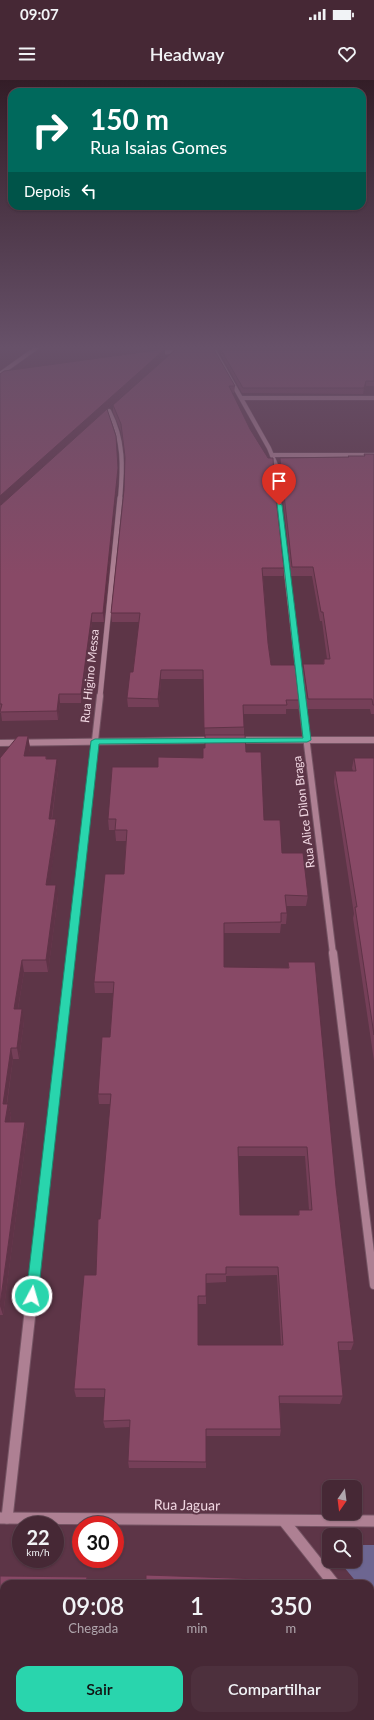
<!DOCTYPE html>
<html lang="pt">
<head>
<meta charset="utf-8">
<style>
	body { margin:0; font-family:Lato,sans-serif; background:#4d303d; color:#f1f3f6; height:100vh; display:flex; flex-direction:column; font-size:15px; white-space:nowrap }
	* { box-sizing:border-box; margin:0 }
	p { font-size:13px; color:#b0a6ad }
	.icon { flex:none; width:22px; height:22px; fill:none; stroke:currentColor; stroke-width:2; stroke-linecap:round; stroke-linejoin:round }
	.map { position:relative; flex:1; overflow:hidden }
	.sheet { position:absolute; left:0px; top:1500px; width:374px; height:140px; display:flex; flex-direction:column; background:#462835; border-radius:12px 12px 0 0; box-shadow:0 1px 3px #0004,0 0 0 1px #5e4450 }
	.sheet>* { flex:none }
	.hud { position:absolute; left:8px; top:8px; width:358px; height:122px; border-radius:12px; box-shadow:0 1px 3px #0004,0 0 0 1px #5e4450; background:#00695c; color:#fff; overflow:hidden }
	.needle { width:26px; rotate:194deg }
	.tools { position:absolute; left:322px; top:1400px; display:grid; gap:8px }
	.tools a { display:grid; place-items:center; width:40px; height:40px; border-radius:8px; background:#462835; box-shadow:0 1px 3px #0004,0 0 0 1px #5e4450; font-size:20px }
	.speed { position:absolute; left:12px; top:1436px; display:flex; gap:8px; font-size:20px; font-weight:700; text-align:center }
	.speed>* { display:grid; place-content:center; width:52px; height:52px; border-radius:50%; background:#462835; box-shadow:0 1px 3px #0004,0 0 0 1px #5e4450; line-height:1 }
	.speed small { font-size:10px; font-weight:400 }
	.speed .limit { border:6px solid #d22; background:#fff; color:#111 }
	.pin { position:absolute; display:grid; place-items:center; width:34px; height:34px; color:#fff; margin:-41px -17px; border-radius:50% 50% 50% 0; rotate:-45deg; box-shadow:0 0 4px #0007 }
	.pin .icon { rotate:45deg }
	.me { position:absolute; width:44px; margin:-22px; rotate:6deg; stroke-linejoin:round; filter:drop-shadow(0 0 3px #0008) }
	.turn { display:flex; align-items:center; gap:14px; height:84px; padding:0 16px; font-size:18px }
	.turn .icon { width:52px; height:52px; stroke-width:2.5 }
	.turn b { display:block; font-size:28px; line-height:34px }
	.then { display:flex; align-items:center; height:38px; padding:0 16px; background:#0003; gap:8px; font-size:15px }
	.eta { display:flex; justify-content:space-evenly; align-items:center; height:68px; text-align:center }
	.eta b { font-size:24px; font-weight:600; line-height:28px }
	.button { display:flex; gap:8px; margin-top:auto; padding:8px 16px }
	.button a { flex:1; height:46px; border-radius:12px; background:#29d5ad; color:#111; font-size:16px; font-weight:600; line-height:46px; text-align:center }
	.button a+a { background:#4d303d; color:#f1f3f6 }
	.status { display:flex; justify-content:space-between; align-items:center; height:28px; padding:0 20px; background:#462835; direction:ltr }
	.status svg { height:11px; fill:currentColor }
	header { display:flex; justify-content:space-between; align-items:center; height:52px; padding:0 16px; background:#462835; font-size:18px; font-weight:600 }
	.map>svg:first-child { display:block }
	.green { fill:#6d6691 }
	.lines { fill:none; stroke-linecap:round; stroke-linejoin:round }
	.minor-far4-casing { stroke:#755363; stroke-width:5 }
	.minor-far3-casing { stroke:#755363; stroke-width:6 }
	.minor-far2-casing { stroke:#755363; stroke-width:8 }
	.minor-far1-casing { stroke:#755363; stroke-width:10 }
	.minor-casing { stroke:#755363; stroke-width:13 }
	.minor-far4 { stroke:#ae8093; stroke-width:4 }
	.minor-far3 { stroke:#ae8093; stroke-width:5 }
	.minor-far2 { stroke:#ae8093; stroke-width:6 }
	.minor-far1 { stroke:#ae8093; stroke-width:8 }
	.minor { stroke:#ae8093; stroke-width:11 }
	.wall { fill:#753f58; fill-rule:evenodd }
	.shaded-wall { fill:#5f3347 }
	.building { fill:#884966; stroke:#5f3347; fill-rule:evenodd }
	.route { fill:#29d5ad; stroke:#1b8a70 }
	.labels { text-anchor:middle; stroke-width:4; stroke-linejoin:round; paint-order:stroke }
	.street-label { font-size:12px; fill:#f1d7e2; stroke:#5d3547 }
	.near-street-label { font-size:14px; fill:#f1d7e2; stroke:#5d3547 }
</style>
</head>
<body>
<div class="status"><b>09:07</b><svg viewBox="0 0 49 12"><path d="M0 12V9h3v3zM5 12V6h3v6zM10 12V3h3v9zM15 12V0h3v12zM26 1h20v11H26zM47 4h2v5h-2z"/></svg></div>
<header><svg class="icon" aria-label="menu" viewBox="0 0 24 24"><path d="M4 6h16M4 12h16M4 18h16"/></svg>Headway<svg class="icon" aria-label="heart" viewBox="0 0 24 24"><path d="M12 20l-8-8c-3-5 5-10 8-4 3-6 11-1 8 4z"/></svg></header>
<div class="map">
<svg width="374" height="1640" viewBox="0 0 374 1640">
	<rect width="100%" height="100%" fill="#5d3547"/>
	<!-- green -->
	<path class="green" d="M355,1465h19v59l-4,-5v-15h-12l-19,-23h16z"/>
	<g class="lines">
		<!-- minor-far4 casing -->
		<g class="minor-far4-casing">
			<g id="minor-far4">
				<path d="M215,272l54,96 7,17 3,34"/>
				<path d="M156,273l25,-2"/>
				<path d="M0,294l39,-28"/>
				<path d="M242,318h132"/>
				<path d="M109,331c15,29 14,56 11,88"/>
				<path d="M272,375h102"/>
			</g>
		</g>
		<!-- minor-far3 casing -->
		<g class="minor-far3-casing">
			<g id="minor-far3">
				<path d="M278,418l23,199"/>
				<path d="M100,617l20,-199"/>
			</g>
		</g>
		<!-- minor-far2 casing -->
		<g class="minor-far2-casing">
			<g id="minor-far2">
				<path d="M301,616l32,258"/>
				<path d="M236,660h138"/>
				<path d="M0,663l214,-3"/>
				<path d="M71,874l29,-258"/>
			</g>
		</g>
		<!-- minor-far1 casing -->
		<g class="minor-far1-casing">
			<g id="minor-far1">
				<path d="M333,873l41,332"/>
				<path d="M33,1207l38,-334"/>
			</g>
		</g>
		<!-- minor casing -->
		<g class="minor-casing">
			<g id="minor">
				<path d="M0,1438l374,3"/>
				<path d="M7,1438l26,-232"/>
				<path d="M284,1441l50,63"/>
				<path d="M370,1549l4,5"/>
			</g>
		</g>
		<!-- minor-far4 -->
		<use href="#minor-far4" class="minor-far4"/>
		<!-- minor-far3 -->
		<use href="#minor-far3" class="minor-far3"/>
		<!-- minor-far2 -->
		<use href="#minor-far2" class="minor-far2"/>
		<!-- minor-far1 -->
		<use href="#minor-far1" class="minor-far1"/>
		<!-- minor -->
		<use href="#minor" class="minor"/>
	</g>
	<!-- wall -->
	<g class="wall">
		<path d="M111,266h66l-3,2 -9,1v7l-164,149 117,-29 -14,146h-12l-11,81h-21l-2,17 -56,1 -1,-8h-1v-339l163,-25 -16,2z"/>
		<rect x="184" y="266" width="190" height="2"/>
		<path d="M177,268l58,38 -1,7h-2l43,97 9,78 -1,8h-20l5,67 3,22 28,35 -1,9h-12v5h-42v21l2,17 18,68 18,33 26,43 -2,10h-20l1,7 -1,11h-5l-1,9h-56v34l64,1v-6l48,225 18,155 -3,8h-13l5,46 -3,8 -60,-1 1,26 -1,7h-74v32h-77l-1,-7 2,-34 -25,1 -2,-7 2,-24h-29l-2,-8 22,-114 14,-171h-11l-1,-10 12,-57 3,-44h-18l-1,-11 30,-108 2,-33h-10l-1,-11h-6l-1,-11 50,-52 45,-9 2,-10v-11l-2,-58h-42l-2,28h-31l-1,-9 6,-26 6,-50h-27l-1,-9 13,-123 1,-29 -4,-29 -8,-20v-7zM238,1076h67l4,54h-10l-1,5h-58zM277,1195l4,70h-83v-41h8v-21l20,-1v-6z"/>
		<path d="M221,270h153v36h-8l-3,8 -121,-1 -21,-38z"/>
		<path d="M364,374h10v260h-3l-1,-5h-63l-5,-35 1,-10h20l1,-5h3l-5,-38h-2l-8,-45h-21l-11,-110v-8l68,-1v-1h16z"/>
		<path d="M28,656l2,12 -2,8h18l1,3 11,12 -6,48h4l1,11 -8,55 9,11 -10,76h-24l-6,37 6,12 -5,38h-6l-6,45h1l3,11 -1,7h15l2,10 -24,183h-3v-557z"/>
		<path d="M354,678h20v303l-21,-143 1,-4 -20,-132 1,-11h18l-1,-3z"/>
		<path d="M0,1496l87,1 2,5v2h-85v132h141v4h-145z"/>
		<path d="M374,1635v5h-4z"/>
		<path d="M202,1636h128l3,4h-128z"/>
	</g>
	<!-- shaded-wall -->
	<g class="shaded-wall">
		<path d="M147,266h30l-3,2 -9,1v7l-165,150v-10l165,-147 -18,2z"/>
		<path d="M366,301v5l-3,8 1,-6z"/>
		<path d="M118,388v8l-14,146 -1,-9z"/>
		<path d="M92,533v9l-11,81v-9z"/>
		<path d="M161,590v9l-2,28 -1,-8z"/>
		<path d="M59,614l1,9 -2,17 -1,-9z"/>
		<path d="M28,656l2,12 -4,20 -2,-12z"/>
		<path d="M57,679l1,12 -8,59 -1,-11z"/>
		<path d="M56,739l1,11 -9,66 -2,-11z"/>
		<path d="M56,805l2,11 -10,76 -2,-12z"/>
		<path d="M22,880l2,12 -8,48 -2,-11z"/>
		<path d="M22,929l2,12 -5,38 -2,-11z"/>
		<path d="M11,968l2,11 -8,56 -2,-11z"/>
		<path d="M8,1024l3,11 -3,17 -3,-10z"/>
		<path d="M25,1042l2,10 -24,183 -3,-9z"/>
		<path d="M87,1497l2,5v2h-3z"/>
	</g>
	<!-- building -->
	<g class="building">
		<path d="M177,268h36l22,38h-6l21,43 18,29h5l2,32 9,78h-22l6,75 3,22h24l4,35h-13l1,5h-44l1,22 -40,1 -1,-58h-42l-3,29 -31,-1 3,-26h3l7,-59h-29l13,-123 1,-33 -4,-33 -8,-19z"/>
		<path d="M165,269l-165,147v-122l4,-3z"/>
		<path d="M221,270h153v31h-8l-2,7h-121z"/>
		<path d="M107,329l9,27 2,32 -15,145h-11l-11,81h-22l-2,17 -57,1 2,-8h-2v-199h1z"/>
		<path d="M364,374h10v251h-1l-1,-6h-64l-5,-35h21v-5h6l-7,-47h-2l-8,-45h-21l-12,-109 69,-1 -1,-1h17z"/>
		<path d="M205,655h40l1,17h15l3,68h16l2,33h21l5,43 -23,-1 2,18h-6v9l-57,1v44l65,1 -1,-6h27l21,225 18,155h-16l5,54h-64l2,33h-75v33l-78,-1 2,-41 -27,1 2,-32h-31l10,-114h12l2,-56h2l11,-125h-13l4,-57h8l4,-55h-20l11,-108h19l3,-44h-12l1,-11h-8l4,-50v-2h46v-10l45,1v-10h2zM238,1067h69l5,63h-13v5h-59zM226,1187h52l5,78h-85v-49h8v-22h20z"/>
		<path d="M18,656h10l-4,20h22v3h11l-8,60h7l-10,66h10l-10,75h-24l-8,49h8l-5,39h-6l-8,56h5l-3,18h20l-25,183v-547z"/>
		<path d="M354,678h20v277l-19,-128h2l-22,-136h21z"/>
		<path d="M146,1495l114,4 27,5h-141z"/>
		<path d="M0,1496l87,1 -1,7h-82v132h140v3l-12,-1v2h-132z"/>
		<path d="M204,1636h126l3,4h-126z"/>
	</g>
	<!-- sky -->
	<linearGradient id="sky" x2="0" y2="1"><stop stop-color="#331d27"/><stop offset="0.54" stop-color="#675169"/><stop offset="1" stop-color="#675169" stop-opacity="0"/></linearGradient>
	<rect width="374" height="495" fill="url(#sky)"/>
	<!-- route -->
	<path class="route" d="M277,423l5,2 29,235 -4,2 -208,2 -61,552 -2,5 -4,1 -4,-1 -2,-5 65,-555 4,-2 208,-1z"/>
	<g class="labels">
		<!-- street labels -->
		<g class="street-label">
			<text transform="translate(90 596) rotate(-84)" y="4">Rua Higino Messa</text>
			<text transform="translate(304 732) rotate(-97)" y="4">Rua Alice Dilon Braga</text>
		</g>
		<!-- near-street labels -->
		<g class="near-street-label">
			<text transform="translate(187 1425) rotate(1)" y="5">Rua Jaguar</text>
		</g>
	</g>
</svg>
<div class="tools">
<a><svg class="needle" viewBox="-14 -14 28 28"><path d="M0-13l5 13h-10z" fill="#e53935"/><path d="M0 13l5-13h-10z" fill="#b0a6ad"/></svg></a>
<a><svg class="icon" aria-label="search" viewBox="0 0 24 24"><circle cx="10" cy="10" r="6"/><path d="M15 15l6 6"/></svg></a>
</div>
<div class="speed"><div>22<small>km/h</small></div><div class="limit">30</div></div>
<div class="pin" style="left:279px;top:425px;background:#d93025"><svg class="icon" aria-label="arrive" viewBox="0 0 24 24"><path d="M6 21V4h12l-3 4 3 4H6"/></svg></div>
<svg class="me" style="left:32px;top:1216px" viewBox="-20 -20 40 40"><circle r="17" fill="#29d5ad" stroke="#fff" stroke-width="3"/><path d="M0-11L8 9 0 5-8 9z" fill="#fff"/></svg>
<div class="hud">
<div class="turn"><svg class="icon" aria-label="right" viewBox="0 0 24 24"><path d="M7 20v-9h11M14 6l5 5-5 5"/></svg><div><b>150 m</b>Rua Isaias Gomes</div></div>
<div class="then">Depois<svg class="icon" aria-label="left" viewBox="0 0 24 24"><path d="M17 20v-9H6M10 6l-5 5 5 5"/></svg></div>
</div>
<section class="sheet">
<div class="eta">
<div><b>09:08</b><p>Chegada</p></div>
<div><b>1</b><p>min</p></div>
<div><b>350</b><p>m</p></div>
</div>
<div class="button"><a>Sair</a><a>Compartilhar</a></div>
</section>
</div>
</body>
</html>
